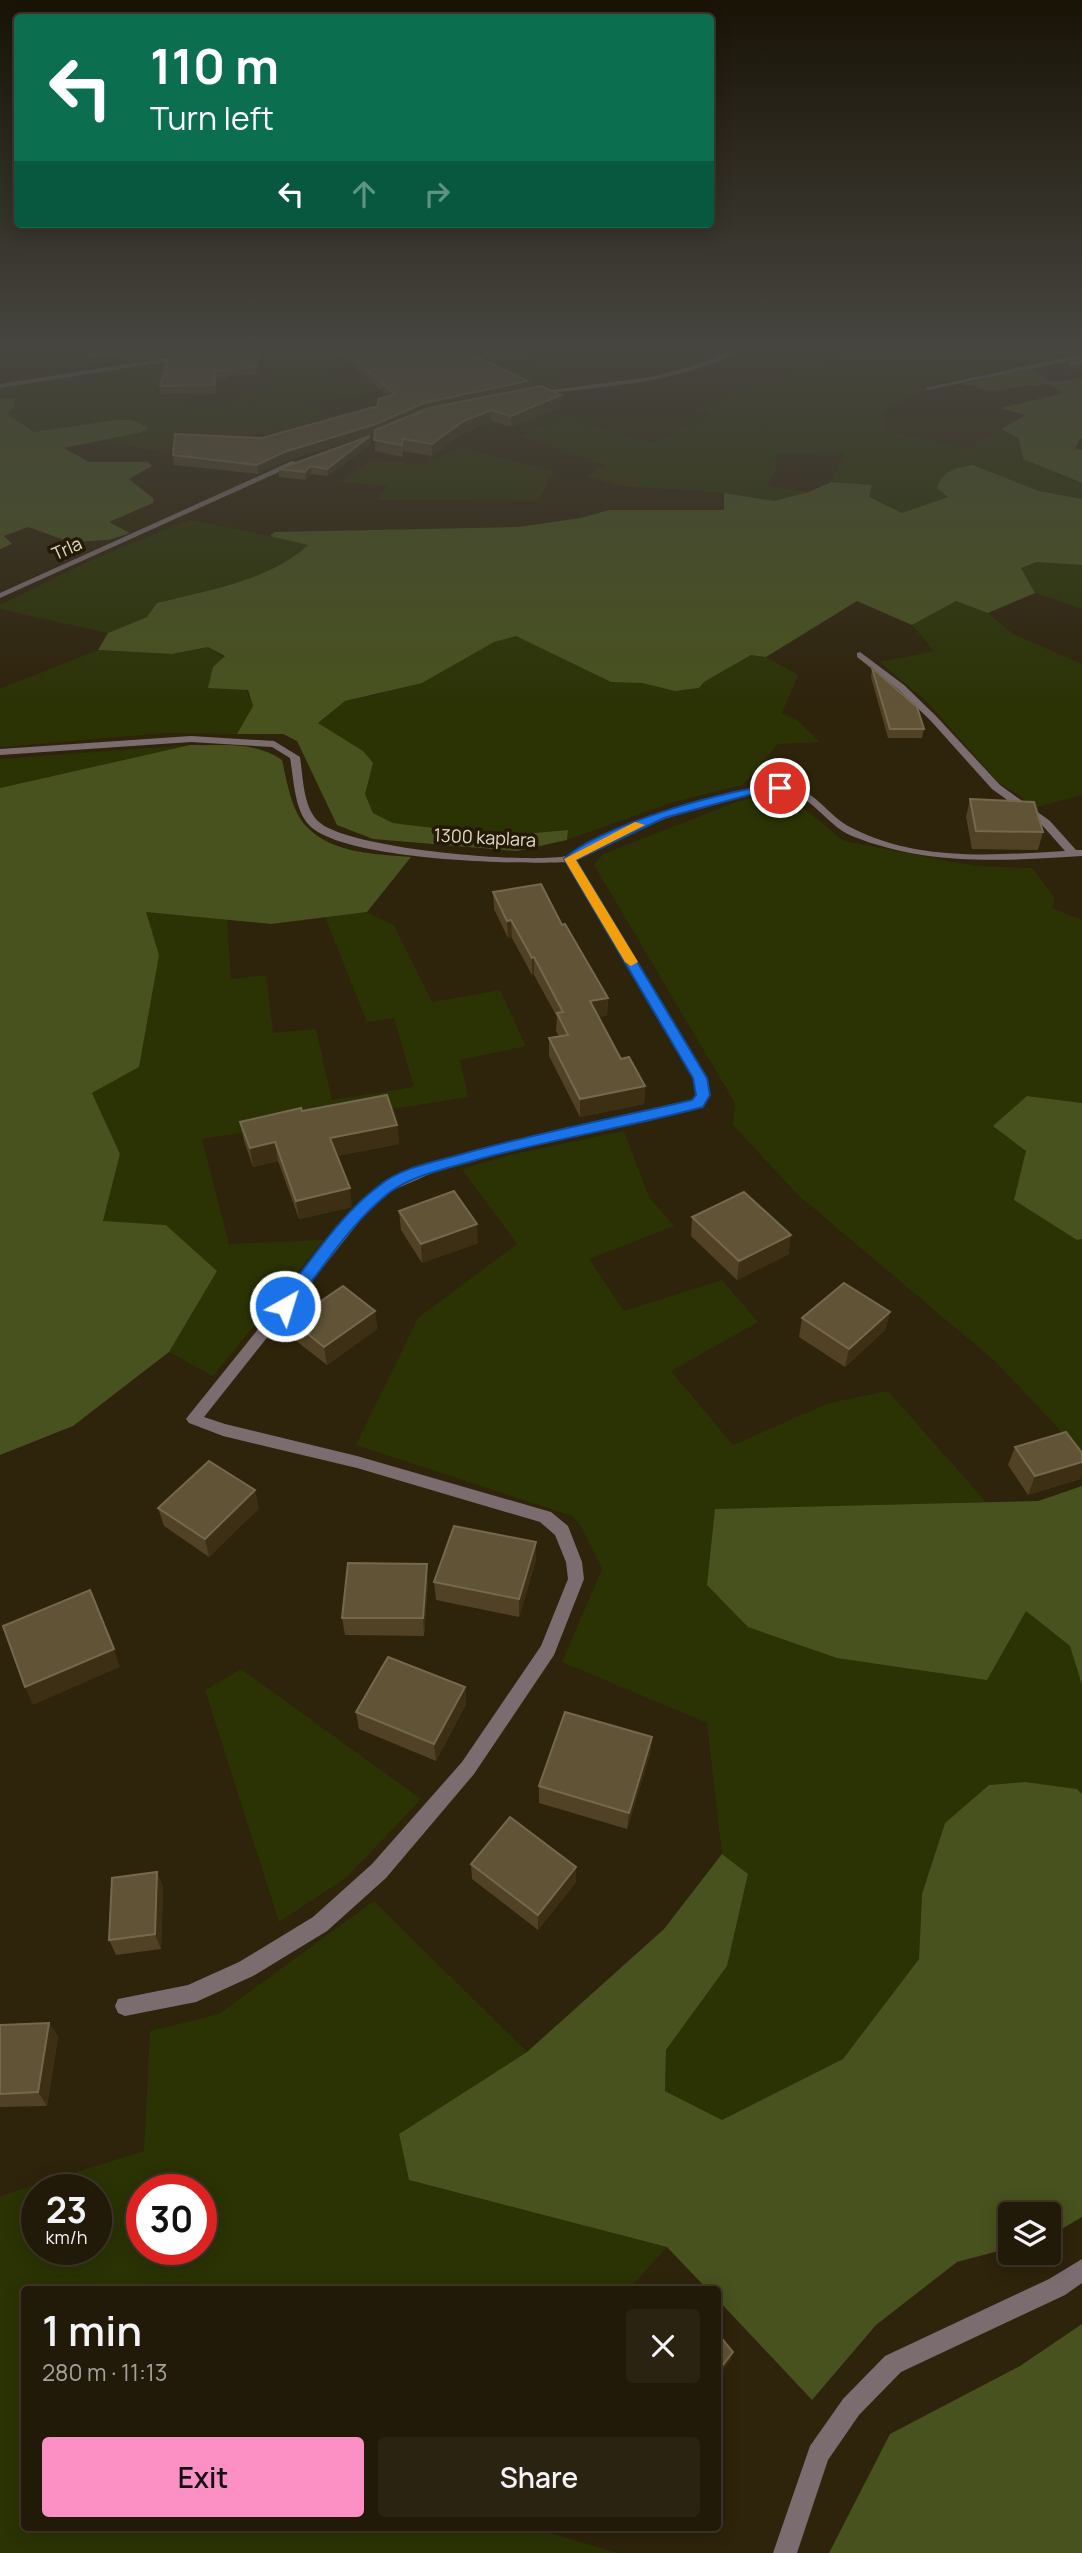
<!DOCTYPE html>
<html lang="en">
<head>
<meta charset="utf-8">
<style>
	body { margin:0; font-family:Manrope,sans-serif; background:#2a2312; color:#f1f3f6; height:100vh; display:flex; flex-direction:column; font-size:26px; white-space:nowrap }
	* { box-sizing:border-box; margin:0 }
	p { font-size:23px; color:#a2a19c }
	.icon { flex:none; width:38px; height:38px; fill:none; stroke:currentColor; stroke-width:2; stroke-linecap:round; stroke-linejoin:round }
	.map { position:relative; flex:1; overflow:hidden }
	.side { position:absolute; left:21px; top:2286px; width:700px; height:245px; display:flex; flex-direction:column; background:#221a08; border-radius:7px; box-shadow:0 4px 18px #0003,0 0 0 2px #3f3829 }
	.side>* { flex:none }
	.banner { position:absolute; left:14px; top:14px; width:700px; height:214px; border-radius:7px; box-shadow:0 4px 18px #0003,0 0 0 2px #3f3829; background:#0b6e4f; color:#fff; overflow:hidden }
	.buttons { position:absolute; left:998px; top:2202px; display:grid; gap:14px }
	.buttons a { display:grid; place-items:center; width:63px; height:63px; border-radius:7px; background:#221a08; box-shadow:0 4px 18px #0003,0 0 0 2px #3f3829; font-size:35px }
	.speed { position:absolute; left:21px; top:2174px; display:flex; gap:14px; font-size:35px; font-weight:700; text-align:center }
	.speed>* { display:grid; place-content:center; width:91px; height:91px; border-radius:50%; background:#221a08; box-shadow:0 4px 18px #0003,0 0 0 2px #3f3829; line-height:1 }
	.speed small { font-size:18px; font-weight:400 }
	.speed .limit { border:10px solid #d22; background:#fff; color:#111 }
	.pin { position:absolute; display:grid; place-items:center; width:60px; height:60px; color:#fff; margin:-30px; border:4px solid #fff; border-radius:50%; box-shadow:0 2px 7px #0007 }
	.me { position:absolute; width:77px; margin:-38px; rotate:39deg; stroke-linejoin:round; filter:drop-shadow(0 0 5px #0008) }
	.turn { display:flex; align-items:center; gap:24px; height:147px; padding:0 21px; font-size:32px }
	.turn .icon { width:91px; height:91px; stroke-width:2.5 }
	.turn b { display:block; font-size:49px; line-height:60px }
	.lanes { display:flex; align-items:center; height:66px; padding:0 21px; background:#0003; justify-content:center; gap:35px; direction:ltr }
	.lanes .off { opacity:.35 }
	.round { display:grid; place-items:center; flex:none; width:74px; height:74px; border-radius:7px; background:#2a2312 }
	.summary { display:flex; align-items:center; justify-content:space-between; height:119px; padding:0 21px }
	h1 { font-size:42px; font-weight:600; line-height:52px }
	.cta { display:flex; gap:14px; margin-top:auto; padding:14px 21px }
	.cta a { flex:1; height:80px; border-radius:7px; background:#fc8fc3; color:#111; font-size:28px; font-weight:600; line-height:80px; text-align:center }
	.cta a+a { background:#2a2312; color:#f1f3f6 }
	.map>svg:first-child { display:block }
	.green { fill:#2b3305; fill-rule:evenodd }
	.forest { fill:#48521e }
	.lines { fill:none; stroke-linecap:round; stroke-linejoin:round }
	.minor { fill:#7b6d6f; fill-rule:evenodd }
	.wall { fill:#514225 }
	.shaded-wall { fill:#3c2f13 }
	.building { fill:#605336; stroke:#74684e; stroke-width:2 }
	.route { fill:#1a73e8; stroke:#114b97; stroke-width:2 }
	.slow { fill:#f59e0b }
	.labels { text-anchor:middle; stroke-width:7; stroke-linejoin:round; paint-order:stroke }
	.far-street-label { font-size:18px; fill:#e1d9cb; stroke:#251a03 }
</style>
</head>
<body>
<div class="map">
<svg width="1082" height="2553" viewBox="0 0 1082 2553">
	<rect width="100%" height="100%" fill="#2e230b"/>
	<!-- green -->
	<g class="green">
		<path d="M426,347h191l-4,7 -43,-1 -9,-5 -37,5 39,28 57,-6 9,5 -96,11 -26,-20 -198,32 22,14 -62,17 -50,1 -16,18 -46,-2 -58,-11 42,-8 6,-4 -15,-8h-16l-82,12 -28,-18 8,-15 -14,-1v-10l165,-26 7,12 -22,21 69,9 55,-18 3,-18 36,-4c26,39 83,-1 113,-17z"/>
		<path d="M855,347h227v7l-162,32 5,5 -35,15 -9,8 2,15 84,20 35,-20c30,19 43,46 80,54v16l-43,-8 -66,-26 -24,32 -47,16 -34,-16 4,-12 -41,-3 13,-29 -69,1 1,15 -9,17 42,6 -35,9 -50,-8 -104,-7 -34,-10 20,-11 -85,-29 45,-19 86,26 59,-29 -15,-6 158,-56 -4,-4z"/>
		<path d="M462,448l92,23 -16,30 -162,-1 11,-14 -46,-4 31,-22 53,4z"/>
		<path d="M190,520l119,24c-42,38 -99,45 -152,59l-10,14 -39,16 -108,-24v-4l98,-48z"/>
		<path d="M1037,562l45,3v44l-47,-16 -14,-24z"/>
		<path d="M956,601l32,12 25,21 69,30v131l-45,12 -39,-25 -70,-79 -48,-41 54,-11 -22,-26z"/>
		<path d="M517,636l94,46 31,1 33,8 24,-3 5,-6 47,-27 15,2 32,18 -16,38 16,8 22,21 -42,2 -35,41 -70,17 -106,38 1,-10 -69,6 -106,-13 -20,-10 -8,-19 -47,-71 27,-22 34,-7 115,-52z"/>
		<path d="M208,647c23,13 36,34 45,59l-16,28 -72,-1 -165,14v-58l98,-39 74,4z"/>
		<path d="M190,745l-190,43v-29z"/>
		<path d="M773,793l15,2 56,46 131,25 57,2 23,30 -3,10 30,12v183l-55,-7 -1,55 51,89 5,-1v215l-85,-91 -199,-168 -65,-70 2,-22 -141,-238 9,-11 133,-52z"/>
		<path d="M146,912l81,7 4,60 35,-4 7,58 43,-4 16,71 82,-13 -20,-69 -27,4 -42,-105 42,-5 27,13 38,77 68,-12 26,56 -66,14 8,37 -266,42 27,105 95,-4 -111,136 -44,-24 48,-81 -51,-46 -63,-3 17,-68 -28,-61 47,-26z"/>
		<path d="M624,1131l25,66 25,29 -85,33 35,52 98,-31 36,42 -87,49 62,74 96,-42 59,-12 98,111 -271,7 311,102 44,35 12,39v109l-5,-5 -52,-7 -36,3 -44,38 -23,71 -3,65 -76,100 -121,61 -57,-29 1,-41 61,-84 21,-92 -26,-20 -15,-131 -145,-61 40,-93 -21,-43 -9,-10 -216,-71 62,-127 99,-74 -55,-75 47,-14z"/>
		<path d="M241,1669l180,130 -75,79 -67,44 -74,-232z"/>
		<path d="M374,1901l153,151 -128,82 10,46 258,67 -38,42h-605v238h506l87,26h-617v-357l144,-45 6,-120 69,-17zM37,2189h59v60h-59zM142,2189h59v60h-59z"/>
	</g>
	<!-- forest -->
	<g class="forest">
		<path d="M1031,368l21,14 30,-4v61l-3,1 -4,9 7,1v33l-59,-24 -4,-20 -17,-10 23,-14 -24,-7 63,-15 -16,-9 -58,7 -29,-7z"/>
		<path d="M0,398l14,1 1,7 -8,8 27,18 82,-12h16l16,8 -6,4 -78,16 25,14h59l4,4 -23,13 25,20 -1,4 -44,19 21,11 -21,7 -39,2 -42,-15 -24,9 8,8 -12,5z"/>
		<path d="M973,465l66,26 43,8v66l-45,-3 -16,6 14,25 -47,20 -32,-12 -44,24 -55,-24 -91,56 -15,-2 -47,27 -5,6 -24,3 -33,-8 -31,-1 -95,-46 -22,6 -72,41 -77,18 -27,22 45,28 10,12 -8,31 8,19 20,10 106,13 69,-6 -1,10 -50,11 -144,-12 -36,-14 -40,-84 -14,-7h-46l16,-28 -5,-16 -40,-2 5,-21 12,-11 -17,-9 -36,7 -74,-4 10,-17 39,-16 10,-14c52,-14 110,-21 151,-58l-38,-9 5,-4 243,-5 63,-9 28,-8h115v-17l50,8 35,-9 22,-10 41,3 -3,12 33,16 46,-16 -11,-9c6,-18 19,-20 36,-23z"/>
		<path d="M190,745c32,1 65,-4 92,15 5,21 9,51 25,67 26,27 69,27 104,30l-44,55 -96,12 -125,-12 13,43 -20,112 -47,26 28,61 -17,67 63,4 51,46 -48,81 -96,74 -73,29v-667z"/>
		<path d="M1027,1096l55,7v136l-5,1 -63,-40 12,-49 -33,-25z"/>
		<path d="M1082,1486v199l-12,-39 -44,-35 -39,69 -150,-22 -89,-31 -41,-42 8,-76 323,-8z"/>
		<path d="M1025,1782l52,7 5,5v423l-34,20v-23h-38v34l-53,14 -81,63 -64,75 -94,-100v-11h-11l-40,-42 -258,-67 -10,-46 128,-82 137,-123 58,-75 26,20 -21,92 -61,84 -1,41 57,29 121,-61 76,-100 3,-65 23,-71 44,-38z"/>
		<path d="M1082,2324v229h-253l61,-119 130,-68z"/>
	</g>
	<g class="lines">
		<!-- minor -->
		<g class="minor">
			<path d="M739,347h9c-64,37 -144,39 -216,48l-3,-2 122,-16 41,-11z"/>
			<path d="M1082,354v4l-154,32 -3,-2z"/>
			<path d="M187,355l2,3 -189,30v-4z"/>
			<path d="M292,461l7,2 -299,135v-5z"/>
			<path d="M860,652l44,33 32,31 64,69 50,36 26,29h6v6c-79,5 -156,10 -230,-20 -27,-11 -40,-43 -71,-45 -38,-3 -137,34 -172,51 -12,6 -21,13 -33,18l130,218 3,17 -7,12 -210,48 -55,16 -46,20 -28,26 -159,200 21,7 132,32 194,56 17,14 14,36 2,17 -30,76 -80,119 -88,104 -59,53 -74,45 -57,26 -71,14 -7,-3 -3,-7 3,-7 70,-14 51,-23 74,-45 59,-53 90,-102 79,-116 27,-67 -2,-17 -11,-27 -15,-13 -183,-54 -134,-32 -34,-13 -3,-4 3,-4 164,-204 28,-26 46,-20 64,-18 202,-46 4,-6 -3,-17 -127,-216c-50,3 -225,-2 -258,-37 -15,-16 -15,-46 -19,-67l-18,-11 -81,-5 -191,13v-6l191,-13 83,5 26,16c3,19 3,51 19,65 30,27 207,42 248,34 15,-3 29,-16 43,-22 37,-16 76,-28 115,-39 18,-5 38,-12 57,-10 35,3 43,30 70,43 66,34 143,27 213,23l-23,-26 -50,-36 -62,-69 -32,-31 -41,-32v-4z"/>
			<path d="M1082,2259v24l-17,12 -164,77 -42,43 -31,45 -31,93h-24l37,-107 33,-47 42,-43 164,-77z"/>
		</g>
	</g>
	<!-- wall -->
	<g class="wall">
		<path d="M87,347h370l71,41 33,7v12l-50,20 -20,-6 -28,13 -31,22 -29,-5v6l-28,-6v-18l-90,28 -27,13 -84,-9 -1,-10 89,-17 116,-32 10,-10 -43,-37 -10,-2 -27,4 -6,-6 -43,4 -2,16 -30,1v3l-12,1 1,14 -55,1 -1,-9 9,-31 -78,10z"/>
		<path d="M785,347h47l-3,5z"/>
		<path d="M370,436l1,8 -43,32 -17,-2 -5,6 -27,-3v-8z"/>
		<path d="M872,668l52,61 -2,9h-34l-17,-61z"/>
		<path d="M970,799l73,33 -5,18 -66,-1 -6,-32z"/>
		<path d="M493,892l69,33 46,73 -1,17 -9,2 23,42 24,27 -1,18 -64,13 -31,-61v-18l10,-2 -3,-5 1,-14 -23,-42h-2l-20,-37h-4l-14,-29z"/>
		<path d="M302,1111l95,14 2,19 -62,12 15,51 -53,12 -21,-58 -25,6 -9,-26 -4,-19z"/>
		<path d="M399,1211l79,32 -56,20 -21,-33z"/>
		<path d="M692,1217l97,37 -52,26 -46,-44z"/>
		<path d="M375,1311l2,18 -50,36 -32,-25 -3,-19z"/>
		<path d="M890,1312l-5,18 -40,37 -46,-30 3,-19z"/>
		<path d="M1015,1447l67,6v21l-2,5 -52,16 -20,-30z"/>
		<path d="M158,1508h101l-50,49 -45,-31z"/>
		<path d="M536,1542v18l-17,57 -83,-17 -2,-18z"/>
		<path d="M428,1582l-4,54 -79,-1 -3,-17z"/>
		<path d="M465,1687l1,17 -30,57 -77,-32 -3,-17z"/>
		<path d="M652,1737l-2,17 -23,75 -88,-26v-17z"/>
		<path d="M471,1864l105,18 -38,48 -66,-51z"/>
		<path d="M157,1872l6,16 -2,61 -45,6 -7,-15z"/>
		<path d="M49,2023l9,14 -11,69 -47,1v-82z"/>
	</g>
	<!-- shaded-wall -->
	<g class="shaded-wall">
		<path d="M160,347h65l-134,18 -2,-8z"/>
		<path d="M296,347h6v8l-43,4 -2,16 -1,-8 2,-16z"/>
		<path d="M335,349v8l-27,4 -1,-9z"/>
		<path d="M1082,363v6l-13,2 2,-7z"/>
		<path d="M528,381v9l-151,43 -92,28 -27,13 -1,-9 27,-13 140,-49z"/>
		<path d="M561,395v12l-50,20v-11z"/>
		<path d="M491,410v11l-28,13 -31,22v-12l30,-22z"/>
		<path d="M370,436l1,8 -43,32 -1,-7z"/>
		<path d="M310,466l1,8 -5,6 -1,-8z"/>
		<path d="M511,920l1,18h-4l-1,-17z"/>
		<path d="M534,957v18h-2v-17z"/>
		<path d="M608,998l-1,17 -18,4 1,-18z"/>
		<path d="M645,1086l-1,18 -64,13v-18z"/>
		<path d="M397,1125l2,19 -66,13 -3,-19z"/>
		<path d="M275,1142l3,19 -25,6 -3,-19z"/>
		<path d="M350,1188l2,19 -53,12 -3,-18z"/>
		<path d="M477,1224l1,19 -56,20 -1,-19z"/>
		<path d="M791,1235l-2,19 -52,26 2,-19z"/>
		<path d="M375,1311l2,18 -50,36 -3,-18z"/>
		<path d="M890,1312l-5,18 -40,37 4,-18z"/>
		<path d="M1082,1462v12l-2,5 -52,16 7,-19z"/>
		<path d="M255,1490l4,18 -50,49 -4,-18z"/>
		<path d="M536,1542v18l-17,57v-18z"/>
		<path d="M427,1564l1,18 -4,54 -1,-18z"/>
		<path d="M114,1649l6,18 -87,38 -8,-18z"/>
		<path d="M465,1687l1,17 -30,57 -2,-17z"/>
		<path d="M652,1737l-2,17 -23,75 2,-16z"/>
		<path d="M576,1867v15l-38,48v-15z"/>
		<path d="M157,1872l6,16 -2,61 -6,-15z"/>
		<path d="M49,2023l9,14 -11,69 -9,-14z"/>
		<path d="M733,2352l-3,9 -12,15v-5z"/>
	</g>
	<!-- building -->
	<g class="building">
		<path d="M87,347h73l-71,10z"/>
		<path d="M221,347h75l-38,4 -2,16 -30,1v2l-12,1 1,14 -55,1 9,-32z"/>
		<path d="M302,347h155l71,34 -104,22 -48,21 -92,28 -27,13 -84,-10 2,-21 87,4 116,-32v-7l17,-5 -50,-43 -10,-2 -28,3z"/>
		<path d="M1082,354v9l-11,1 -1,-4z"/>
		<path d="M541,386l20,9 -50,21 -20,-6 -29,12 -30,22 -29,-5 -1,6 -28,-5 1,-10 54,-22z"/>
		<path d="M370,436l-43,33 -17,-3 -5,6 -26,-3z"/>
		<path d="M872,668l45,39 7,22h-34z"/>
		<path d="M970,799l64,3 9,30 -67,-1z"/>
		<path d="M541,884l21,41 3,-1 43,74 -18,3 31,58 8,-2 16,29 -65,13 -31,-61 19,-3 -11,-22 6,-1 -29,-55 -2,1 -21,-38 -4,1 -14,-29z"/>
		<path d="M387,1095l10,30 -67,13 20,50 -54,13 -21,-59 -25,6 -10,-26 61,-14 1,3z"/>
		<path d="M454,1191l23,33 -56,20 -22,-33z"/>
		<path d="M744,1192l47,43 -52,26 -47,-44z"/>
		<path d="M844,1283l46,29 -41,37 -47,-31z"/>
		<path d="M343,1286l32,25 -51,36 -32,-26z"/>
		<path d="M1066,1432l16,21v9l-47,14 -20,-29z"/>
		<path d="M209,1461l46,29 -50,49 -47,-31z"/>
		<path d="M454,1526l82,16 -17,57 -85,-17z"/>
		<path d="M348,1563l79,1 -4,54h-81z"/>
		<path d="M90,1590l24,59 -89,38 -22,-61z"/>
		<path d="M388,1657l77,30 -31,57 -78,-32z"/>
		<path d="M565,1712l87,25 -23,76 -90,-27z"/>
		<path d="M510,1817l66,50 -38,48 -67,-51z"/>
		<path d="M157,1872l-2,62 -46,6 3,-62z"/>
		<path d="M49,2023l-11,69 -38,2v-69z"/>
		<path d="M718,2334l15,18 -15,19z"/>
	</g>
	<!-- sky -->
	<linearGradient id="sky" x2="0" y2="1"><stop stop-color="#191306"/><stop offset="0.49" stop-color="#46453f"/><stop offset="1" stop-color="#46453f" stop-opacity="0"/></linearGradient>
	<rect width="1082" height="705" fill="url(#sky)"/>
	<!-- route -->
	<path class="route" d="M780,785l6,3 -2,3 -24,1 -96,26 -88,42 131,218 3,17 -7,12c-77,21 -157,33 -234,55 -25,7 -57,14 -79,30 -40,31 -69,79 -100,118h-11l-3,-4 3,-5c31,-38 60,-86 101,-116 21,-17 53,-23 79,-30 77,-22 156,-37 233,-55l4,-5 -3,-17 -129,-219c33,-33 169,-72 216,-74z"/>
	<!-- slow -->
	<path class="slow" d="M635,822l10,3 -69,35 62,102 -7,4 -6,-4 -61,-103z"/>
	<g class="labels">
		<!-- far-street labels -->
		<g class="far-street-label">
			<text transform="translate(67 549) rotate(-24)" y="6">Trla</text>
			<text transform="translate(485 838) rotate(3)" y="6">1300 kaplara</text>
		</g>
	</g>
</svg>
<div class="buttons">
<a><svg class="icon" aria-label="layers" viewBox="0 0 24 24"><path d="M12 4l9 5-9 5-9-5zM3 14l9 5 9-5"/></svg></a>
</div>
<div class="speed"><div>23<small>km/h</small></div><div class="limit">30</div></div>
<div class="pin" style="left:780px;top:788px;background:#d93025"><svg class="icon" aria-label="arrive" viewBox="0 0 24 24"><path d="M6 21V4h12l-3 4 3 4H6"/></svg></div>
<svg class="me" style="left:285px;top:1306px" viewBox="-20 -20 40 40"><circle r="17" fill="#1a73e8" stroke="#fff" stroke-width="3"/><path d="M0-11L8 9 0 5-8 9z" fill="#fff"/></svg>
<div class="banner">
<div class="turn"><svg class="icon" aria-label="left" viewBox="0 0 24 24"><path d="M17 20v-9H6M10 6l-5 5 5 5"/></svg><div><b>110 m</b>Turn left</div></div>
<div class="lanes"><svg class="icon" aria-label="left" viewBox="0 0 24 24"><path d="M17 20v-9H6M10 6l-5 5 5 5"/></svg><svg class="icon off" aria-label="ahead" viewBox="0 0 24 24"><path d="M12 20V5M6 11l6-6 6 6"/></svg><svg class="icon off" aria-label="right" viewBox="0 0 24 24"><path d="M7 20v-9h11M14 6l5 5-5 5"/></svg></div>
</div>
<section class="side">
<div class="summary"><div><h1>1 min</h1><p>280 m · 11:13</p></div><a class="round"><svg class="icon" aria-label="close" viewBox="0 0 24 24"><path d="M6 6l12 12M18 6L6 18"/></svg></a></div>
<div class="cta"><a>Exit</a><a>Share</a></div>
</section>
</div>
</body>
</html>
